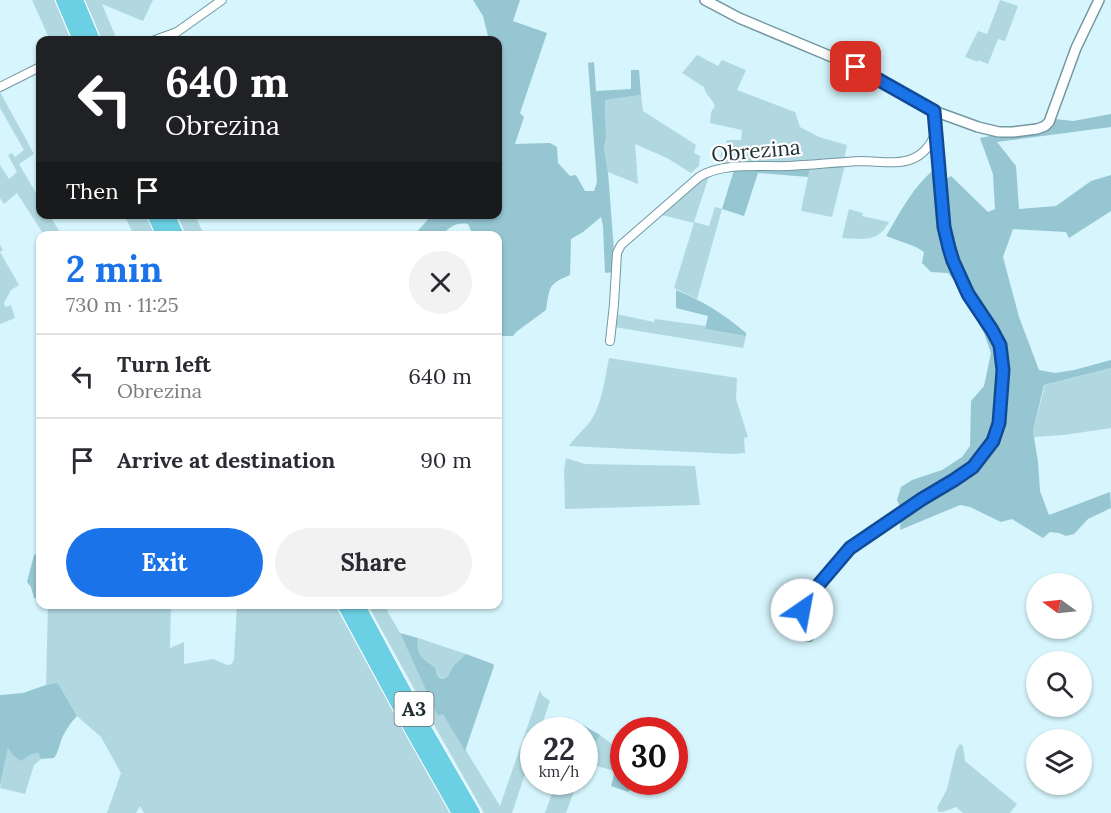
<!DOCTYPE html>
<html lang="en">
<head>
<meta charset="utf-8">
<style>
	body { margin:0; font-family:Lora,serif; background:#f2f2f3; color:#2b2b33; height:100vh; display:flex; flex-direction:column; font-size:22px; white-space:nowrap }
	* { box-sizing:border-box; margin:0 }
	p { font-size:20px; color:#7c7c81 }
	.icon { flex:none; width:33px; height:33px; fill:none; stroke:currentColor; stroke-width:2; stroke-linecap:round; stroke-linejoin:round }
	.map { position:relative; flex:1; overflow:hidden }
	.panel { position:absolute; left:36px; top:231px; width:466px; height:378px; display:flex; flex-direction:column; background:#fff; border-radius:12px; box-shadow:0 2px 4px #0004 }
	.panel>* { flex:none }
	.hud { position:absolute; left:36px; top:36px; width:466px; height:183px; border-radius:12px; box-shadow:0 2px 4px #0004; background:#202124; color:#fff; overflow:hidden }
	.needle { width:39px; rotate:285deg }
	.tools { position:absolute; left:1026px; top:573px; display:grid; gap:12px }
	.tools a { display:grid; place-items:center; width:66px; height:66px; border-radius:50%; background:#fff; box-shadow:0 2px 4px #0004; font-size:30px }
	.speed { position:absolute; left:520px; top:717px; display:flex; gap:12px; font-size:30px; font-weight:700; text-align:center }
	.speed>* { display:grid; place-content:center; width:78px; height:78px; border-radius:50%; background:#fff; box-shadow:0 2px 4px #0004; line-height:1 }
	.speed small { font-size:15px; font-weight:400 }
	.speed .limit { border:9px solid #d22; background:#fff; color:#111 }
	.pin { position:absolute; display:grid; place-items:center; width:51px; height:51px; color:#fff; margin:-26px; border-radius:12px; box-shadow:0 3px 9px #0006 }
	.me { position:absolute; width:66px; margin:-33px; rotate:33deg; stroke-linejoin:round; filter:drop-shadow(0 0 4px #0008) }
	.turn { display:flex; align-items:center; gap:21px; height:126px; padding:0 30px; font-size:27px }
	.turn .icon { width:78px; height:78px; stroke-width:2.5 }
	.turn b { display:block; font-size:42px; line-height:51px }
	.then { display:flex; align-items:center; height:57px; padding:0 30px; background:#0003; gap:12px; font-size:22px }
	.round { display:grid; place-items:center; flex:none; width:63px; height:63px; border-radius:32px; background:#f2f2f3 }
	.headline { display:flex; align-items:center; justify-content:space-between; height:102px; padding:0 30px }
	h1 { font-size:36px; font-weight:800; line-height:45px; color:#1a73e8 }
	.cta { display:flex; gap:12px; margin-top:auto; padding:12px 30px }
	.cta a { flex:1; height:69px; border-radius:36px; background:#1a73e8; color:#fff; font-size:24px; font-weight:800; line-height:69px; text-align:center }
	.cta a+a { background:#f2f2f3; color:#2b2b33 }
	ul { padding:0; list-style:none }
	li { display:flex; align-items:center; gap:18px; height:84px; padding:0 30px; border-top:2px solid #e1e1e2 }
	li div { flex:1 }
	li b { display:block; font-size:22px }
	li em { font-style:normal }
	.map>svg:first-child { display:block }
	.green { fill:#b1d8e1 }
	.forest { fill:#95c6d1 }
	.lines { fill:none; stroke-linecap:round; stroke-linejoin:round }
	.minor-casing { stroke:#7398a1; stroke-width:10 }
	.tertiary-casing { stroke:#7398a1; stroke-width:12 }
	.motorway-casing { stroke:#fff; stroke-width:16 }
	.minor { stroke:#fff; stroke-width:8 }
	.tertiary { stroke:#fff; stroke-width:9 }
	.motorway { stroke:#6cd0e5; stroke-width:14 }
	.route-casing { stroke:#114b97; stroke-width:15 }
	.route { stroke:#1a73e8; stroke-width:10 }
	.labels { text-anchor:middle; stroke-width:4.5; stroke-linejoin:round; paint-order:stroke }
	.shield { fill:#fff; stroke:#626d6f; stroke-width:1.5 }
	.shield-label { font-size:20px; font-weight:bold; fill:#1e2e31 }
	.street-label { font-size:21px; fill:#1e2e31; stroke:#fff }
</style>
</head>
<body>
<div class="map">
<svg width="1111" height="813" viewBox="0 0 1111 813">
	<rect width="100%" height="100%" fill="#d6f5fd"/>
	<!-- green -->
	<g class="green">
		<path d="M32,0h23l16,40h-21z"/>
		<path d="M85,0h68l-10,21 -41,-17 15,36h-15z"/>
		<path d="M1000,0l18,6 -13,35 -7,-2 -10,25 -10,-4v2l-13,-5 13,-26 9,3z"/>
		<path d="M697,55l21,11 4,-6 24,10 -9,20 58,22 5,15 19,10 28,8 -3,15 -125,6 3,-19h3l2,-7h14l1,-10 -32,-7 1,-11 4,-6c-3,-8 -9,-10 -11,-19l-22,-14z"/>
		<path d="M0,92l34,62 -15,10 21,36v14l9,1 13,20h-18l-27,-42 -13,11 -4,-6v-33l9,14 8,-7 -9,-17 4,-2 3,4 9,-7 -24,-42z"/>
		<path d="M641,95l2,16 53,34 -2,8 6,3 -1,10 -8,7 -24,-15 -32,-14 3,40 -30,-12 -4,-24 2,-9 -1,-39z"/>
		<path d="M845,165l-13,52 -31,-6 9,-44z"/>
		<path d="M710,173l-16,49 15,4 6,-19 7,2 -25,90 -23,-11 20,-65 -32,-8 1,-5z"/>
		<path d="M849,209l14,4 -1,3 27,6c-11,21 -26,17 -47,16z"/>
		<path d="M124,215h22l10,20h-22z"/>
		<path d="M177,215h18l9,20h-18z"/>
		<path d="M0,245l3,5 -3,2 19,33 -8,5 -7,13 1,4 6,-2 4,13 -15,6z"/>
		<path d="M616,314l38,8 1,-3 51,7 -1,3 41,7 -3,12 -129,-21z"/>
		<path d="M609,358l128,20 -1,21 12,38 -4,1 1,15 -11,1 -165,-8c7,-11 18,-18 24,-29 10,-18 12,-40 16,-59z"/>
		<path d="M1111,368v60l-47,7 -30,2 -1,-6 12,-46z"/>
		<path d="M566,458l19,6 110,2 5,39 -135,4 -1,-38z"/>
		<path d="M48,605h123l-1,43 14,-6v22l29,-5 14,6 5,-1 2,-5 3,-54h98l74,134 42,74h-307l-4,-7 -4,7h-29l14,-40 -20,-36 -24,-21 -18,-31 -2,-1 -11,1z"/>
		<path d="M368,605h16l16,28 39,83 4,-3 57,93 40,-116 2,5 8,6 -10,29h-6v17l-22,66h-28l-47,-83z"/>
		<path d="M418,638l48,16 -13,12 -5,10 -4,3 -7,-4 -2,-8c-13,-10 -19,-12 -17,-29z"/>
		<path d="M600,735l22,17 -7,19 -26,-7 3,-14z"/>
		<path d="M960,744l3,2 2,15 52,43 -7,9h-47l-7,-6c-6,2 -11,5 -17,5l-2,-4 10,-19 9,-39z"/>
		<path d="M8,747l22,8 8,-2 3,6 -7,6 -9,29 -25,-6z"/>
		<path d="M556,782h13l8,1 -11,30h-21z"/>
	</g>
	<!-- forest -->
	<g class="forest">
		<path d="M473,0h47l-7,21 34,12 -27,80 4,4 -9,27 35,-1 7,4 1,16 12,13 6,-1 9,16h9l3,-9 -9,-119 6,-1 2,29 35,-2v-19h8l2,25 -36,5 1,39 -2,9 4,24 6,79 -1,21 -8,1 -2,-47 -2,-9 -18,15 -12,7 -1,36c-23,9 -20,13 -24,35l-30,22 -3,4h-13l-2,3v-103l-25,-1 -5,-11c-12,-2 -18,3 -26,11l-29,1 19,-21 66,-1v-174h-9l-6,-24z"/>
		<path d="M1111,114v13l-114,15 19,24 3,43 37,-3 35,-25 20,-6v36l-42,27 -3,-6 -53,-3 -10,28 16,60 20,53 16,3 19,-3 37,-10v8l-67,17 -11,46 5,31 2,29 9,24 61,-23 1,16 -23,11 -14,15 -8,2 -7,-3 -9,-1 -7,6 -31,-19 -11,3 -31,-15 -10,-2 -60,25 1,-21 -4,-9 4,-13 11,-7 30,-10 20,-13 8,-11 1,-45 13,-15 7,-33 -7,-20 -12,-21 -8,-20 -16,-19 -17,-1 -9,-9 2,-11 -8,-5 -30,-11c14,-23 27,-50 49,-67l4,14 12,-7 37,36 7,-3 -2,-35 -13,-36 10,-2 13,-1 52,-16 18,2z"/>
		<path d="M810,167l-2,10 -50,-4 -14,43 -22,-7 12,-39z"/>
		<path d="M676,290c27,11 48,24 70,43v3l-41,-7 3,-13 -32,-8z"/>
		<path d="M40,552v47l-6,-1 -3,-11 -4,-5 7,-27z"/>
		<path d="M400,633l18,5c-2,17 4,20 17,29l2,8 3,3 4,1 4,-3 5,-10 13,-12 27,10 1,2 -29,85 -22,-37 -5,2z"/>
		<path d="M57,683l2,2 18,31c-7,7 -11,14 -15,22 -3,7 -3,13 -8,20l-13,1 -3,-6 -8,2 -9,6 -8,-6 -5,-7 -8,38v-91l23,-2 23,-8z"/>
		<path d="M576,721l24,14 -8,15 -3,14 -4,-1v-33h-12z"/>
		<path d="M622,752l2,2v28h11l-1,5 -6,5 -17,-6 4,-15z"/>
	</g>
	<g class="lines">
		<!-- minor casing -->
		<g class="minor-casing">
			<g id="minor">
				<path d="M155,40l22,-8 45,-32"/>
				<path d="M0,87l40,-20"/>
				<path d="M610,341l4,-37 3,-51 4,-8 78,-68c24,-15 62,-10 90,-11 24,-1 48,-4 73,-5 16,0 35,4 50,-2 11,-4 17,-12 22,-22"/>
				<path d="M809,637l-5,-10 -2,-10 2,-14 46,-55 72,-49 32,-19 19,-13 14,-16 6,-10 6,-18 4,-53 -3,-25 -32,-51 -15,-33 -4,-13 -5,-21 -10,-116"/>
			</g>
		</g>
		<!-- tertiary casing -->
		<g class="tertiary-casing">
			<path id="tertiary" d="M705,0l34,18 117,49 78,44 44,16 21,5h14l24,-3 8,-3 4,-4 27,-74 23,-48"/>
		</g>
		<!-- motorway casing -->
		<g class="motorway-casing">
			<g id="motorway">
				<path d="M63,0l17,40"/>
				<path d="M76,0l17,40"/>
				<path d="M154,214l10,22"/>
				<path d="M167,214l10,22"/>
				<path d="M344,604l68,126 47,83"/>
				<path d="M357,604l64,119 52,90"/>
			</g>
		</g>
		<!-- minor -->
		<use href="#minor" class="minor"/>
		<!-- tertiary -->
		<use href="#tertiary" class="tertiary"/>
		<!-- motorway -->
		<use href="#motorway" class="motorway"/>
	</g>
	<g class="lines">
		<!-- route casing -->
		<g class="route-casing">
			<path id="route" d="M802,610l2,-7 5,-7 41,-48 72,-49 32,-19 19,-13 20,-26 6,-18 4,-53 -3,-25 -8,-15 -24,-36 -15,-33 -4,-13 -5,-21 -10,-116 -78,-44"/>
		</g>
		<!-- route -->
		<use href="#route" class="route"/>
	</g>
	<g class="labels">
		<!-- shield labels -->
		<rect class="shield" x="394.5" y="692" width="39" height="34" rx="4.5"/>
		<g class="shield-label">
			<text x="414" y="716">A3</text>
		</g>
		<!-- street labels -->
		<g class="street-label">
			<text transform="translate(756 151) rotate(-5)" y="7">Obrezina</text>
		</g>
	</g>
</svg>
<div class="tools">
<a><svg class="needle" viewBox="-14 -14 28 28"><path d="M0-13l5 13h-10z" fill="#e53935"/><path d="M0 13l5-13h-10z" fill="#7c7c81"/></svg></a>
<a><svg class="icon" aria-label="search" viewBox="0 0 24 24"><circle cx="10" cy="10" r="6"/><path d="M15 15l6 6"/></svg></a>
<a><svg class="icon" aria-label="layers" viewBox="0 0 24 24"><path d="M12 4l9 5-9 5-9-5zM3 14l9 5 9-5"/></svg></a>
</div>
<div class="speed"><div>22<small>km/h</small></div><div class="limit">30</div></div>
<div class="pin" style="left:856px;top:67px;background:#d93025"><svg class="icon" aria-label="arrive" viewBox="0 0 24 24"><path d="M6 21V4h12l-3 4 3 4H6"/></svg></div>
<svg class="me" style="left:802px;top:610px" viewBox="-20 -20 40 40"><circle r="19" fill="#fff"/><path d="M0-13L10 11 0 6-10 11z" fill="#1a73e8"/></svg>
<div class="hud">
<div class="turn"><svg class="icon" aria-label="left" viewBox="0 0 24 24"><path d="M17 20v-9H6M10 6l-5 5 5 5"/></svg><div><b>640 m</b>Obrezina</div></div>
<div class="then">Then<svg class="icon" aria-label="arrive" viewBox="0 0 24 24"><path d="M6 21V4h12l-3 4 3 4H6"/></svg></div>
</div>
<section class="panel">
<div class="headline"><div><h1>2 min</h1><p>730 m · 11:25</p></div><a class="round"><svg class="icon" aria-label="close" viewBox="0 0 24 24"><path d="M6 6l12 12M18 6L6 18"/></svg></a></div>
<ul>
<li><svg class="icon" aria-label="left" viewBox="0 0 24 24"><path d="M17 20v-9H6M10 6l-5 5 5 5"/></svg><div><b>Turn left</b><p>Obrezina</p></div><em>640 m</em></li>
<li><svg class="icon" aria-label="arrive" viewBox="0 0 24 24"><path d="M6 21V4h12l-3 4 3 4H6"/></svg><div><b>Arrive at destination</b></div><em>90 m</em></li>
</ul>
<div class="cta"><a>Exit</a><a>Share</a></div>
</section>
</div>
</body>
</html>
